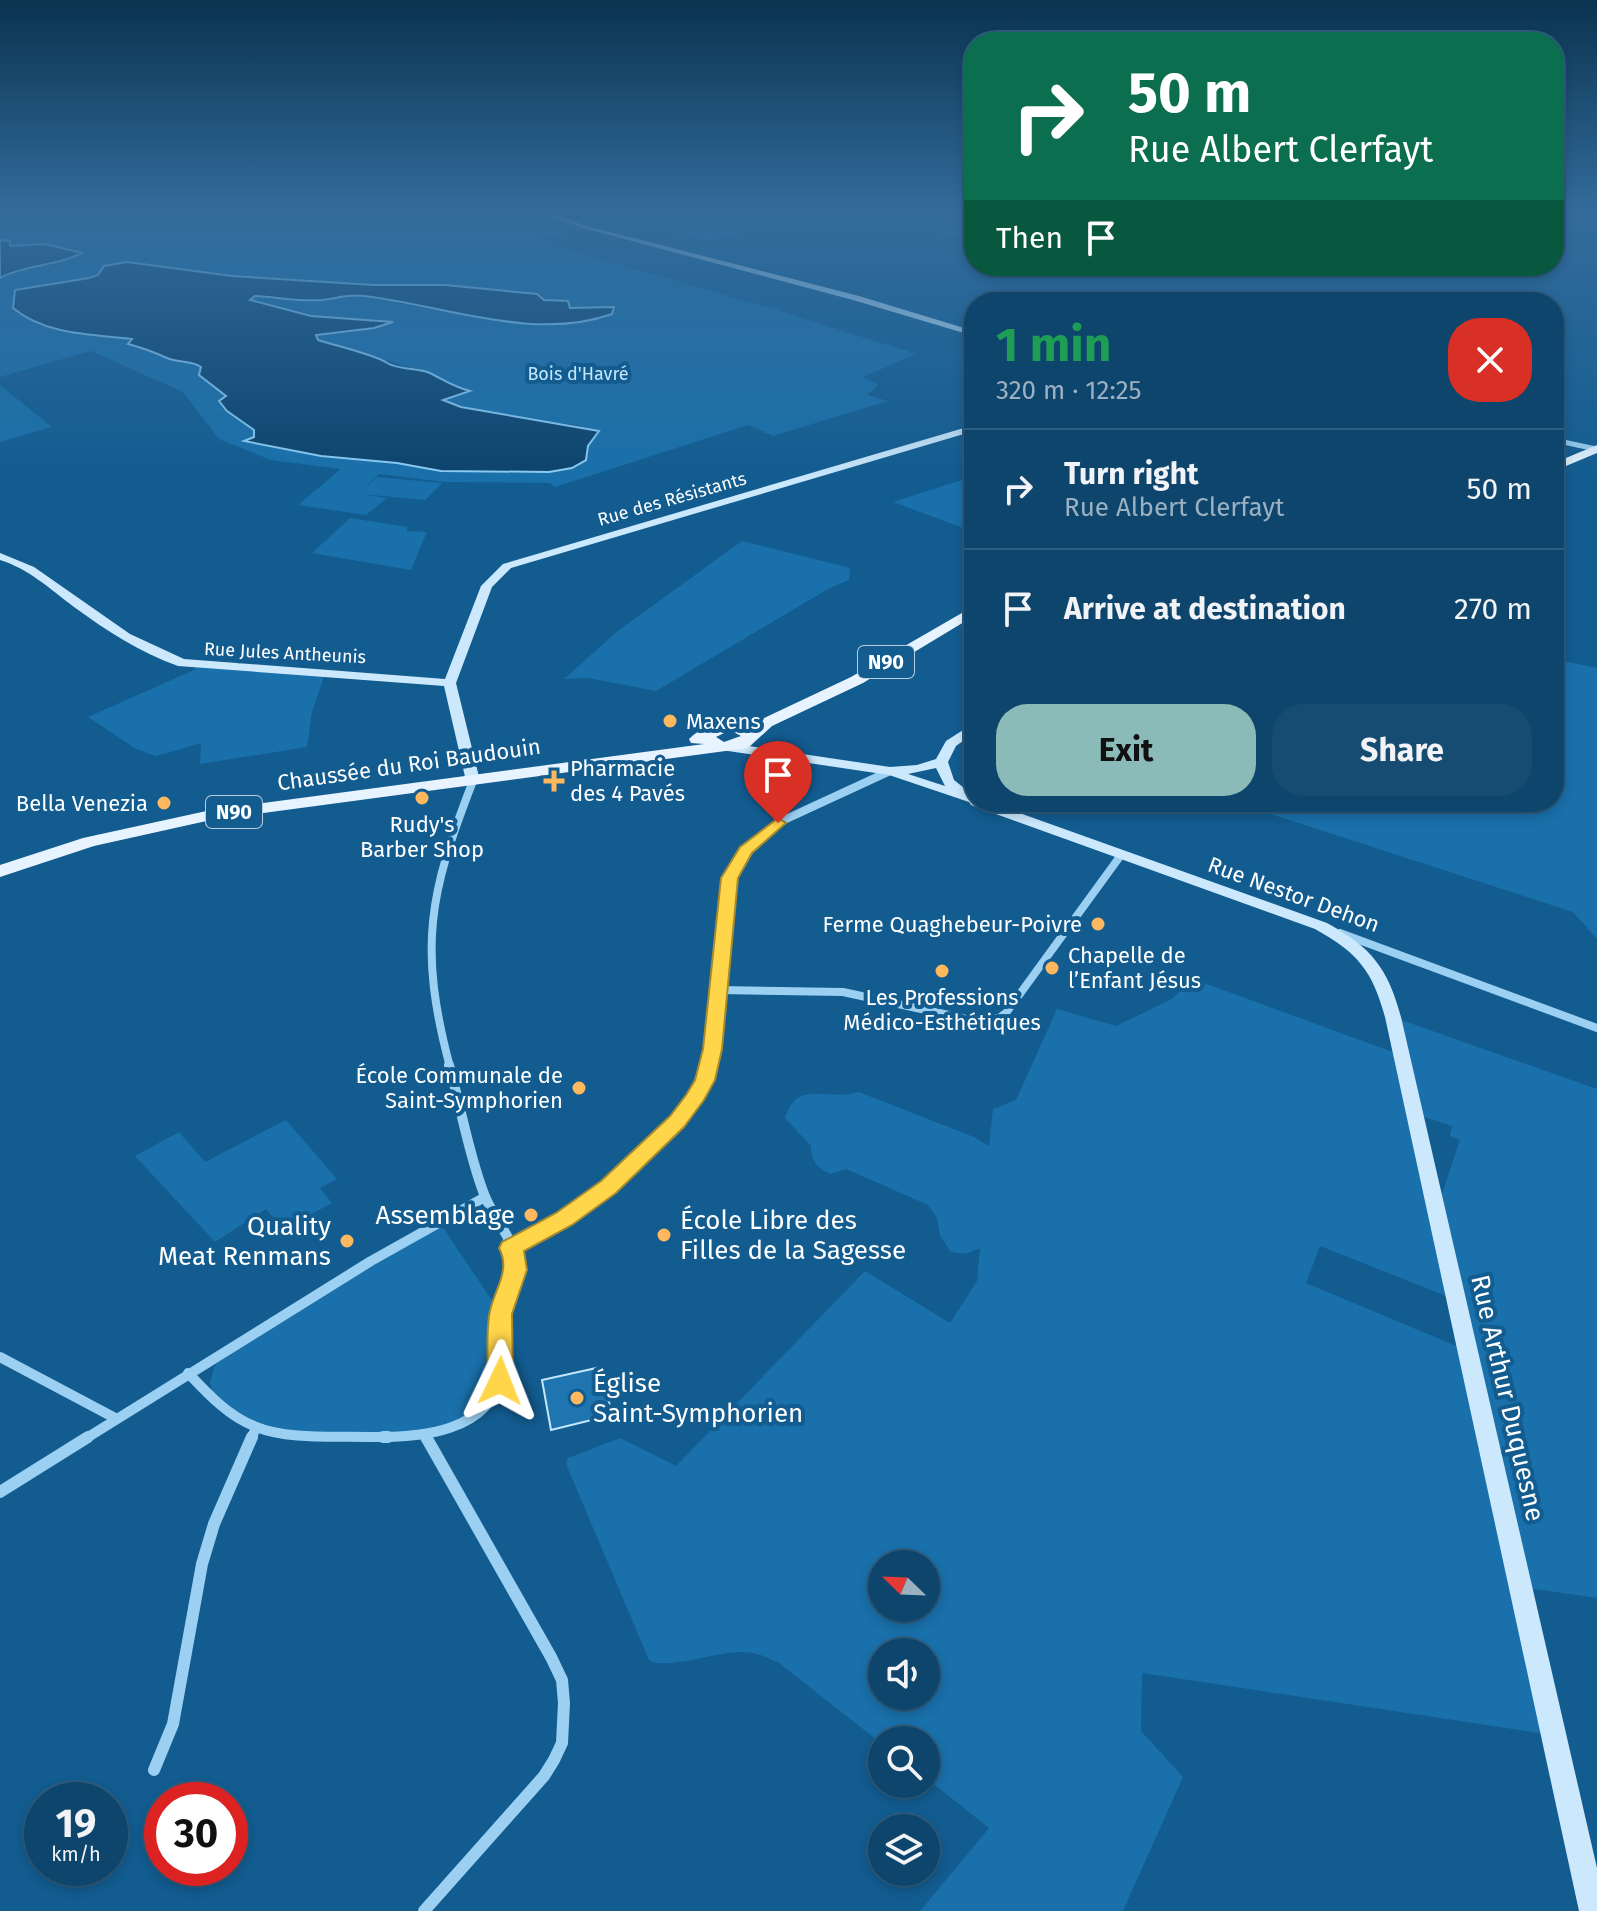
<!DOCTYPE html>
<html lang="en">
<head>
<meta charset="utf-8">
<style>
	body { margin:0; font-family:"Fira Sans",sans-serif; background:#174c72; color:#f1f3f6; height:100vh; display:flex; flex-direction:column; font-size:30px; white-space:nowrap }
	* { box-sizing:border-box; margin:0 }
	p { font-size:26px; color:#9bb1c2 }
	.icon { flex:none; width:44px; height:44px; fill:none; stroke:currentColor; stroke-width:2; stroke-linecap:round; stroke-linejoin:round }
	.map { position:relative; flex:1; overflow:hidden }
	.panel { position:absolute; left:964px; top:292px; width:600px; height:520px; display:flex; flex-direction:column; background:#0e456c; border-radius:32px; box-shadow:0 4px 12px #0003,0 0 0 2px #2e5d7f }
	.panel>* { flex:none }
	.guide { position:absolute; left:964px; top:32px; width:600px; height:244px; border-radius:32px; box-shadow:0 4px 12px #0003,0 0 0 2px #2e5d7f; background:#0b6e4f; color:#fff; overflow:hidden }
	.needle { width:52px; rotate:293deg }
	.fabs { position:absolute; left:868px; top:1550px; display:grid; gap:16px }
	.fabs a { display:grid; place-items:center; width:72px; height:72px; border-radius:50%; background:#0e456c; box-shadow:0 4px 12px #0003,0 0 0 2px #2e5d7f; font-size:40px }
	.speed { position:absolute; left:24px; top:1782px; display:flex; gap:16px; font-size:40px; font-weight:700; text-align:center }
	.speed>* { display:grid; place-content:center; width:104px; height:104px; border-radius:50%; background:#0e456c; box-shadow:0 4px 12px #0003,0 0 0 2px #2e5d7f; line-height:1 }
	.speed small { font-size:20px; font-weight:400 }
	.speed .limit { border:12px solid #d22; background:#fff; color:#111 }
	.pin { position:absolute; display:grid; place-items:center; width:68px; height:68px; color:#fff; margin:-82px -34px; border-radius:50% 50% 50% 0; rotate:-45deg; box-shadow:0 0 8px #0007 }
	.pin .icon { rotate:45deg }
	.me { position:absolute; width:88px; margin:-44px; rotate:2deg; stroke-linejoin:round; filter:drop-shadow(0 0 6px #0008) }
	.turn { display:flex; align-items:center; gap:28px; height:168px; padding:0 32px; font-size:36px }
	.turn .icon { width:104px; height:104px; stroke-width:2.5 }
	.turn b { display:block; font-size:56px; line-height:68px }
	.then { display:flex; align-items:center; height:76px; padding:0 32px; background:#0003; gap:16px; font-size:30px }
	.round { display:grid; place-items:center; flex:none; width:84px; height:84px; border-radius:32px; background:#174c72 }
	.headline { display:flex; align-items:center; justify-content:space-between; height:136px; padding:0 32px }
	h1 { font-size:48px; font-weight:700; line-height:60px; color:#1e9e55 }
	.button { display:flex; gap:16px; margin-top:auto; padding:16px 32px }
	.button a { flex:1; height:92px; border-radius:32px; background:#8bbbb9; color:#111; font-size:32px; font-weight:700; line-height:92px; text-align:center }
	.button a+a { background:#174c72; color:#f1f3f6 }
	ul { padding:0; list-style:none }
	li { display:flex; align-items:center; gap:24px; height:120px; padding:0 32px; border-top:2px solid #2e5d7f }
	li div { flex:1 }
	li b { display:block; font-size:30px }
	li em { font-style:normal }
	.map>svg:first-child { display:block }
	.green { fill:#1970aa; fill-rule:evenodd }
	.water { fill:#0b436c; stroke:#8ecef5; stroke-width:2 }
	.building { fill:#1f75af; stroke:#c4e6fd; stroke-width:2 }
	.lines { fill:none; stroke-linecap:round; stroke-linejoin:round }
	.street-far4 { stroke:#9cd0f2; stroke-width:5 }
	.street-far3 { stroke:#9cd0f2; stroke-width:6 }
	.street-far2 { stroke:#9cd0f2; stroke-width:8 }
	.street-far1 { stroke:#9cd0f2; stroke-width:10 }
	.street { stroke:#9cd0f2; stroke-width:12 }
	.secondary { fill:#cbe8fc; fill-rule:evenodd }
	.primary { fill:#e7f4ff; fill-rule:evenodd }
	.route { fill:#ffd54a; stroke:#a68a30; stroke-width:2 }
	.poi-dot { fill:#ffb85d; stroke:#125c90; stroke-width:3 }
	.labels { text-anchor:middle; stroke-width:8; stroke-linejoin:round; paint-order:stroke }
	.far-park-label { font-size:18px; fill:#c4e6fd; stroke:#125c90 }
	.far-street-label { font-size:18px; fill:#fff; stroke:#125c90 }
	.shield { fill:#125c90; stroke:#b8cede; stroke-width:2 }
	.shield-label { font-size:20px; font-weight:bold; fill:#fff }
	.poi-label { font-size:22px; fill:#fff; stroke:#125c90; text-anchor:start }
	.street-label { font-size:22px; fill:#fff; stroke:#125c90 }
	.near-poi-label { font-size:26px; fill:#fff; stroke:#125c90; text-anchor:end }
	.near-street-label { font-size:26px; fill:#fff; stroke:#125c90 }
</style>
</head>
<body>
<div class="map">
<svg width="1597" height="1911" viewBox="0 0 1597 1911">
	<rect width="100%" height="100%" fill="#125c90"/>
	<!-- green -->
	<g class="green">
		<path d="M0,214h547l38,13 -48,14 240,69 139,44 -53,23 15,8 -11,10 21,6 -115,35 -25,-11 -193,62 -5,-4 -105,-1 -66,-8 -21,20 19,-17 65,6 -17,17 -64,-6 26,4 -21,17 -68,-10 43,-36 -70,-9 -52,-21 -36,-47 -92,-41 -91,26v-99l13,-8 39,-5 29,-12 -36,-9 -35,3 -1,-6 -9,-1zM186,269l46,7 142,9h71l92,9 7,6 24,1 1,7 44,-1 -48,16 -41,-1 -51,-5 -126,-23 -25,6 -67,-4 -6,5 62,15 37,2 26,10 -58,6 2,6c37,13 73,20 110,33 15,5 24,13 40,18l-27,9 64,17 72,8 22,6 -12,15 2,8 -10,12 -30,6 -46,1 -62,-2 -44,-8 -76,-7 -75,-14 8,-5v-7l-12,-7 -16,-26 -27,-22 2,-8 -5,-3 -67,-20 4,-5 -66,-7 -52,-42 74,-12 13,-8z"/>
		<path d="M635,214h90l49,12 -71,16h-3l2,-4 -13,-1v-4h-17l7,-5z"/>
		<path d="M839,214h57l78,20v7l-81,-20z"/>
		<path d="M0,385l52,42 -52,15z"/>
		<path d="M974,476v56l-81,-30z"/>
		<path d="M350,518l58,9 -2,4 21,1 -16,38 -99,-17z"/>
		<path d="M742,541l108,27 -1,12 -21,9 -172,102 -68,-13 -24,1 55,-49z"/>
		<path d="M1554,659l43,9v271l-24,-27 -339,-110h320z"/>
		<path d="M196,666l129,8 -13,38 -5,35 -107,17 1,-21 -45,13 -20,-7 -48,-32 106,-47z"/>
		<path d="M1193,979l208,76 -8,-38 204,72v509l-76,-11 32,148 -411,-62 -1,58 42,46 -60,134h-203l69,-83 -63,-50v-38h-44v4l-103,-81c-12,-6 -23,-11 -36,-11 -24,-1 -80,19 -94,8l-83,-196 2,-6 52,-20 56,28 189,-195 85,52 27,-42 3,-33 -14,6 -15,-2 -11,-16 -3,-18 -9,-13 -82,-36 -15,5c-14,-6 -20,-13 -20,-28l-26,-28c12,-40 41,-16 74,-26l115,45 15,9 4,-37 23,-9 41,-91 59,17 56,-27zM1415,1114l37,12 -2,10 10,4 -19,57zM1320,1246l136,54 10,50 -160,-67zM882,1564h44v44h-44zM882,1652h44v44h-44z"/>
		<path d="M286,1120l51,59 -17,9 12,15 -48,26 -18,-20 -51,33 -80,-86 44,-24 26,30z"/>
		<path d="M440,1223l61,91 2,54 -9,32 -40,26 -83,12 -115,-10 -41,-28 -5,-17 4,-15 10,-17z"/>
	</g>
	<!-- water -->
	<g class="water">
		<path d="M0,240l10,1v5l35,-2 37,9c-27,14 -56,11 -82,25z"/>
		<path d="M127,262l105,14 142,9h71l92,9 7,6 24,1 2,7 44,-1 -2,7c-78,28 -170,-9 -248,-18 -15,-2 -26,2 -42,4 -21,2 -45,-3 -67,-4l-5,4 61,16 82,6 -19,6 -58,7 2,5c19,6 58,15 69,23 12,7 30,5 43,10 14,7 24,14 40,18l-27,9 18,7 138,24 -11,15 -2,14 -14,8 -23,4 -108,-1 -44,-8 -76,-7 -77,-15 10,-4v-7l-27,-19 -8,-10 7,-5 -27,-21 2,-8c-10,-7 -23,-4 -34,-9 -13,-6 -24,-10 -39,-14l4,-5c-42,-5 -86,-4 -119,-31l2,-18 74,-12 9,-3 6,-9z"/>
	</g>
	<!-- building -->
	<path class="building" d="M601,1367l11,48 -61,15 -9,-50z"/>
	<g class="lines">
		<!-- street-far4 -->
		<path class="street-far4" d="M1554,440l42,9"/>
		<!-- street-far3 -->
		<path class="street-far3" d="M886,773l4,-2"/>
		<!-- street-far2 -->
		<g class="street-far2">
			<path d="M1340,933l257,95"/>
			<path d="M720,990l123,2 133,29 23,-3 7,-5 115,-158"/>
			<path d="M450,1067c-32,-120 -21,-173 23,-286"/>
			<path d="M709,1067l9,-55 7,-107 11,-42 14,-17 36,-27 104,-48"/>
		</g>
		<!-- street-far1 -->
		<g class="street-far1">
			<path d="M510,1248c69,-31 178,-107 199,-183"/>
			<path d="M0,1357l115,61"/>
			<path d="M188,1373c19,20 40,43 66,53 33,14 79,10 114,11 51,1 123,-4 134,-65 4,-18 -3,-37 -1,-55 1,-20 17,-37 14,-58 -3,-23 -23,-43 -31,-65 -16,-42 -23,-87 -35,-129"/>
			<path d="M424,1434l3,5"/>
			<path d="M85,1439l286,-178 114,-64"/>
			<path d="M251,1439l5,-11"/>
		</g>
		<!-- street -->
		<g class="street">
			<path d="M383,1437h5"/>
			<path d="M0,1492l88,-55"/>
			<path d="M154,1770l19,-46 29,-160 12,-40 38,-87"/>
			<path d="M424,1911l120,-135 10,-16 8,-17 2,-40 -2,-23 -11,-23 -125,-220"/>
		</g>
		<!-- secondary -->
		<g class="secondary">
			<path d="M544,214h10l33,12 272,70 115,35v5l-121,-36 -270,-72z"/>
			<path d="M974,425v6l-463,137 -19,19 -36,96 24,98 -7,4 -7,-4 -22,-95 -266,-20c-39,-14 -71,-35 -104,-59 -24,-18 -45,-38 -74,-47v-7l34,14 96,67 54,25 261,20 36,-93 22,-22z"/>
			<path d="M974,723v10l-18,13 -8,16 6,18 19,15 1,7h15l338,121c44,24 61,45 74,94l196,851v43h-18l-194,-894c-13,-47 -27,-64 -70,-88l-344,-124 -2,-3 -80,-27 -161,-24 -7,-4 7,-4 162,24 27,-2 19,-6 10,-18zM936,768l9,18 -37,-12z"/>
		</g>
		<!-- primary -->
		<g class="primary">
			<path d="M1597,445v8l-43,18v-8z"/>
			<path d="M974,606v10l-111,67 -91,43 -24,22 -537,72 -117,26 -94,31v-12l83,-27 128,-28 493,-66 -13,-1 -2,-4c15,-15 43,-25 62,-12l9,-7 91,-43zM730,730l11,6 -17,6 -8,-5z"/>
		</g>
	</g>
	<!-- sky -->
	<linearGradient id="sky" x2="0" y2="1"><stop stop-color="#0a334f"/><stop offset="0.44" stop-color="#336c9c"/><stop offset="1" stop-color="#336c9c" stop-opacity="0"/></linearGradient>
	<rect width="1597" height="482" fill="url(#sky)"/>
	<!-- route -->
	<path class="route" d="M778,818l8,5 -34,30 -14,25 -16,171 -7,31 -11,20 -20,27 -68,66 -44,32 -48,26 3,19 -15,44 1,67 -4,7 -9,3 -8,-3 -4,-7c0,-21 -2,-44 1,-65 3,-24 23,-44 10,-68l3,-6 54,-29 45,-32 69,-65 16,-21 9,-15 8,-31 18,-171 19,-31z"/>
	<!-- markers -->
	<g class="poi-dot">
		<circle cx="670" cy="721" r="8"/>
		<path d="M550 769h8v8h8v8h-8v8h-8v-8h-8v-8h8z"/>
		<circle cx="422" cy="798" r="8"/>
		<circle cx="164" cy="803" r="8"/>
		<circle cx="1098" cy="924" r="8"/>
		<circle cx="1052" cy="968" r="8"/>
		<circle cx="942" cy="971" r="8"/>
		<circle cx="579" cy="1088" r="8"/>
		<circle cx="531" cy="1215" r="8"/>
		<circle cx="664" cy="1235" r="8"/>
		<circle cx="347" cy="1241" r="8"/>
		<circle cx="577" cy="1398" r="8"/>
	</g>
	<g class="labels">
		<!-- far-park labels -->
		<g class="far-park-label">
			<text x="578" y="380">Bois d'Havré</text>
		</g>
		<!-- far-street labels -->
		<g class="far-street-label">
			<text transform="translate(672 499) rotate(-16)" y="6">Rue des Résistants</text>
			<text transform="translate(285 653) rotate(3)" y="6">Rue Jules Antheunis</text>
		</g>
		<!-- shield labels -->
		<g class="shield">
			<rect x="858" y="646" width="56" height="32" rx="6"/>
			<rect x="206" y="796" width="56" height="32" rx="6"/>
		</g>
		<g class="shield-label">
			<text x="886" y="669">N90</text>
			<text x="234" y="819">N90</text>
		</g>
		<!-- poi labels -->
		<g class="poi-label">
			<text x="686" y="729">Maxens</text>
			<text x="570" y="776">Pharmacie<tspan x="570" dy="25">des 4 Pavés</tspan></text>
			<text x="148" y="811" text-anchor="end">Bella Venezia</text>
			<text x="422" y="832" text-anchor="middle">Rudy's<tspan x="422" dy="25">Barber Shop</tspan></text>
			<text x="1082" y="932" text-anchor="end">Ferme Quaghebeur-Poivre</text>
			<text x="1068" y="963">Chapelle de<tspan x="1068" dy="25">l’Enfant Jésus</tspan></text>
			<text x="942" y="1005" text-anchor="middle">Les Professions<tspan x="942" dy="25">Médico-Esthétiques</tspan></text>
			<text x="563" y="1083" text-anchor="end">École Communale de<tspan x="563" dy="25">Saint-Symphorien</tspan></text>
		</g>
		<!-- street labels -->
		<g class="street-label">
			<text transform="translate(409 764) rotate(-8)" y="8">Chaussée du Roi Baudouin</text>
			<text transform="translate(1294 894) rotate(20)" y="8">Rue Nestor Dehon</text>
		</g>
		<!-- near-poi labels -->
		<g class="near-poi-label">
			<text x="515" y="1224">Assemblage</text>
			<text x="680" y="1229" text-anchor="start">École Libre des<tspan x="680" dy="30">Filles de la Sagesse</tspan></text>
			<text x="331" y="1235">Quality<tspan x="331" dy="30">Meat Renmans</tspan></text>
			<text x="593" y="1392" text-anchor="start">Église<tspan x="593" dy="30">Saint-Symphorien</tspan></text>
		</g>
		<!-- near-street labels -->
		<g class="near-street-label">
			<text transform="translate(1508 1398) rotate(77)" y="9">Rue Arthur Duquesne</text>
		</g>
	</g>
</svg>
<div class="fabs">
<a><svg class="needle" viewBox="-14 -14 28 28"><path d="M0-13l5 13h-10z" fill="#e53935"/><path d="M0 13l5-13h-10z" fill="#9bb1c2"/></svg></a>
<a><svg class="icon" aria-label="sound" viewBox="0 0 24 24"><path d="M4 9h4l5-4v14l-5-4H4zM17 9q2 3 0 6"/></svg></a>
<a><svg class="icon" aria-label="search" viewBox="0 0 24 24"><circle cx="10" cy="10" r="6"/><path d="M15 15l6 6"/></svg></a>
<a><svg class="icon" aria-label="layers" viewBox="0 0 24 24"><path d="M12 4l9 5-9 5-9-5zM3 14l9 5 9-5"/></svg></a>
</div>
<div class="speed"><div>19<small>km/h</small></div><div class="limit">30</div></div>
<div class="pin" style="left:778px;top:823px;background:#d93025"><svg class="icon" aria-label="arrive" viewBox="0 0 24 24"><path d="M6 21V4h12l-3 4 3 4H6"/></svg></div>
<svg class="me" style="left:500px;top:1381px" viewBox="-20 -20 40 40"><path d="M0-17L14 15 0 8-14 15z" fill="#ffd54a" stroke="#fff" stroke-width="4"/></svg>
<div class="guide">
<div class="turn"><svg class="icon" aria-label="right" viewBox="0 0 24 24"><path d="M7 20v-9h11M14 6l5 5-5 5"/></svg><div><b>50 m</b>Rue Albert Clerfayt</div></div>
<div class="then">Then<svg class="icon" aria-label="arrive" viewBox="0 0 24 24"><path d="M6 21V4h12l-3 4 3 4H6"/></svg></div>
</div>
<section class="panel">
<div class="headline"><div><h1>1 min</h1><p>320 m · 12:25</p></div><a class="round" style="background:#d93025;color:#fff"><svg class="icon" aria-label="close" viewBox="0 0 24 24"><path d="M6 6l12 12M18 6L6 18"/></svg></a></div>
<ul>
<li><svg class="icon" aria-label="right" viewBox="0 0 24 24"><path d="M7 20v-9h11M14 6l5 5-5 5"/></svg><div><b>Turn right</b><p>Rue Albert Clerfayt</p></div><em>50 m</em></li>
<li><svg class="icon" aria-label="arrive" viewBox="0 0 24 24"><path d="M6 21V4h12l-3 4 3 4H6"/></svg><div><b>Arrive at destination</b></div><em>270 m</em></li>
</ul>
<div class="button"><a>Exit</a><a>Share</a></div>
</section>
</div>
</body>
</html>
